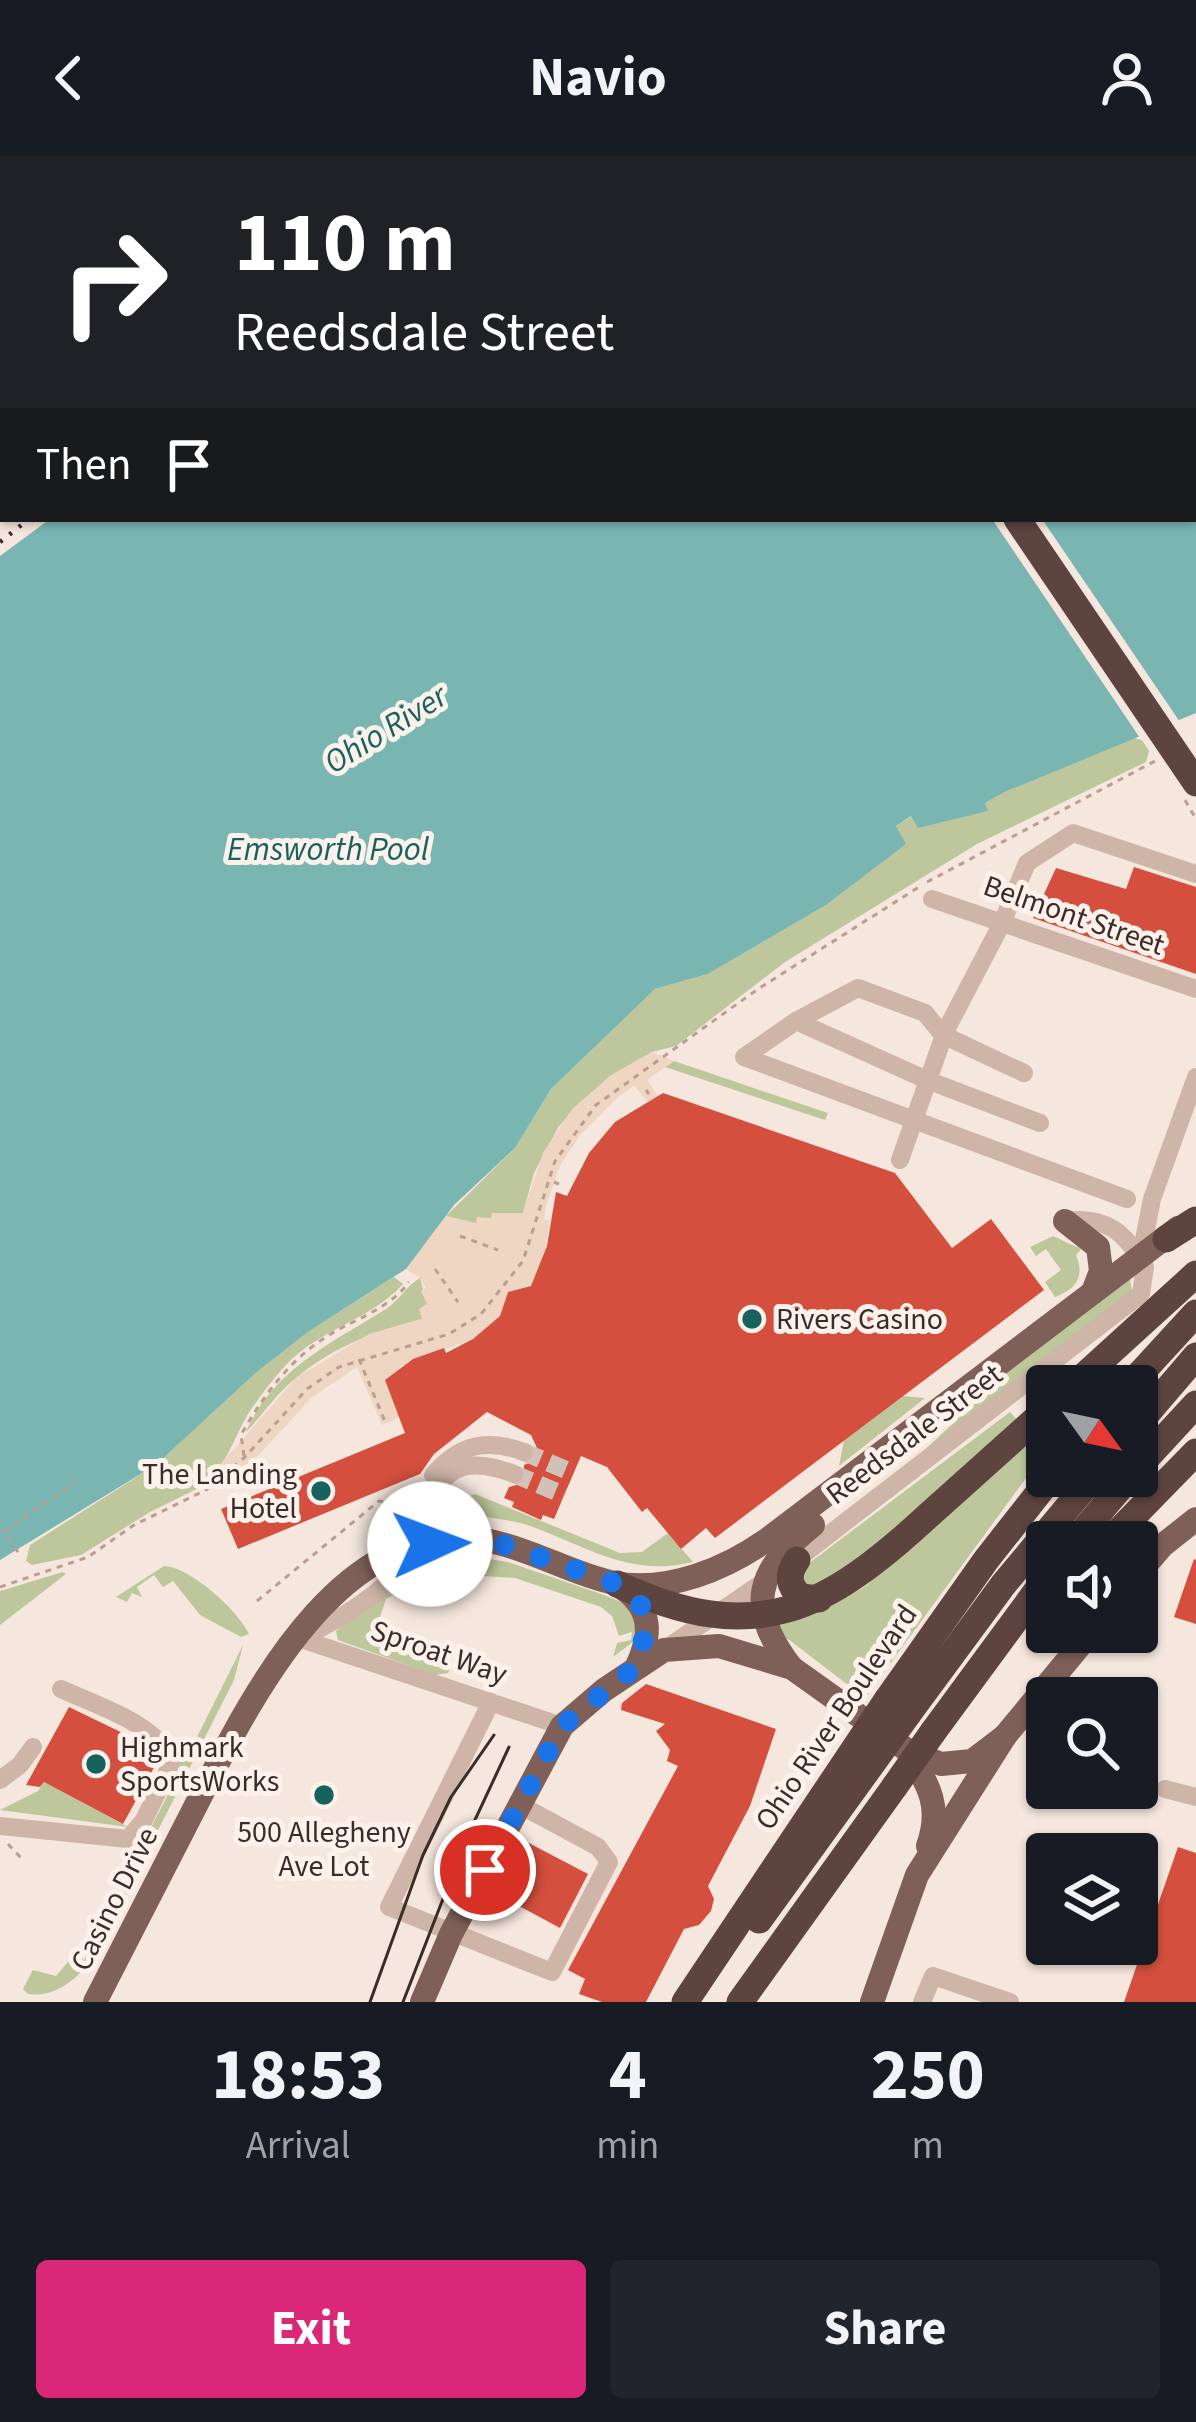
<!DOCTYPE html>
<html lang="en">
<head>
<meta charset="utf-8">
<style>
	body { margin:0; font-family:"Source Sans 3",sans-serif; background:#20242c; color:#f1f3f6; height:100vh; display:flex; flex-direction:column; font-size:45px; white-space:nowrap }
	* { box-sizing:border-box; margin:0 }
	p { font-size:39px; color:#9ea1a6 }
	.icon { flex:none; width:66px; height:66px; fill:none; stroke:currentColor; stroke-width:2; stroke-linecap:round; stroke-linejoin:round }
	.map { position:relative; height:1846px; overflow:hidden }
	.details { display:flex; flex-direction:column; background:#171b24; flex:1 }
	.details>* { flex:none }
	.hud { position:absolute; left:0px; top:0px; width:1197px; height:366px; box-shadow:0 3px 9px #0004; background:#202124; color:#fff; overflow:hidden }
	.needle { width:78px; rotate:123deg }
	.fabs { position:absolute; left:1026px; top:1209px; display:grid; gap:24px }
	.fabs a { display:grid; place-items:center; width:132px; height:132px; border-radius:12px; background:#171b24; box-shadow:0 3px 9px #0004; font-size:60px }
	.pin { position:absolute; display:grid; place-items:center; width:102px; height:102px; color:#fff; margin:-51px; border:6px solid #fff; border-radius:50%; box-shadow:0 3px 12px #0007 }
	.me { position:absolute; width:132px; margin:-66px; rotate:88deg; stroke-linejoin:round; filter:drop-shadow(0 0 9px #0008) }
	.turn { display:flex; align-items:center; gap:42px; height:252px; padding:0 36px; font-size:54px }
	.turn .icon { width:156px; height:156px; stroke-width:2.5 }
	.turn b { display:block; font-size:84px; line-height:102px }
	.then { display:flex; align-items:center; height:114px; padding:0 36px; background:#0003; gap:24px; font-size:45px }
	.eta { display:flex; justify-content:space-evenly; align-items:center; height:204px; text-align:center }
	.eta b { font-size:72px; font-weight:700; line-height:84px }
	.primary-button { display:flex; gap:24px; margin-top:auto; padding:24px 36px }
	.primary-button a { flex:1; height:138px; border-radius:12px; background:#db2777; color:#fff; font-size:48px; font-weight:700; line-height:138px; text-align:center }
	.primary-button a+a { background:#20242c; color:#f1f3f6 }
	header { display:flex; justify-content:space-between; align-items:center; height:156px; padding:0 36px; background:#171b24; font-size:54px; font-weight:700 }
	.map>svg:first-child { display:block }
	.green { fill:#bdc79b }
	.plaza { fill:#efd6c3 }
	.water { fill:#79b6b1 }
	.pier { fill:#f5e7dd }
	.building { fill:#d44f3d }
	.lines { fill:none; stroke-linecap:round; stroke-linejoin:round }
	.minor-tunnel { stroke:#d0c2b9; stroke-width:18; stroke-dasharray:18 9; stroke-linecap:butt }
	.path { stroke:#bb9e91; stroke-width:3; stroke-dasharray:6 6; stroke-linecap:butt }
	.minor { stroke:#cfb5a7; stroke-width:18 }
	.major { stroke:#7f6058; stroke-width:24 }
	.highway { stroke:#5d443f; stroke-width:27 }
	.tram { stroke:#3b2c29; stroke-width:3 }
	.rail { stroke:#3b2c29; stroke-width:4.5; stroke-dasharray:3 9; stroke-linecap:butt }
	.path-bridge { stroke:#bb9e91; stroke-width:3; stroke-dasharray:6 6; stroke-linecap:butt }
	.highway-bridge { stroke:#5d443f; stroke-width:27 }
	.route { stroke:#1a73e8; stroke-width:21; stroke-dasharray:0 37.8 }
	.poi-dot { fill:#18625e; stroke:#fcf2eb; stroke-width:4.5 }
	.labels { text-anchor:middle; stroke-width:10; stroke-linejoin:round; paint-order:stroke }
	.street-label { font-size:30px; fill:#3b2c29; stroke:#fcf2eb }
	.poi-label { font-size:30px; fill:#3b2c29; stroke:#fcf2eb; text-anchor:start }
	.water-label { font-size:33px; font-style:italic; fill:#18625e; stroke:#fcf2eb }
</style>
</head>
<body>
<header><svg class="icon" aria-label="back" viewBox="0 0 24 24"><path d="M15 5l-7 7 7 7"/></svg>Navio<svg class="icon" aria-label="person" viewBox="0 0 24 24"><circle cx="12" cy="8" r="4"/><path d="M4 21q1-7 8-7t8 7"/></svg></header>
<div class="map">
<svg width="1196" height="1846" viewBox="0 0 1196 1846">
	<rect width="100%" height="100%" fill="#f5e7dd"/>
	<!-- green -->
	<g class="green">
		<path d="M1133,582l9,2 7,11 -3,11 -169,82 -192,118 -109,84 -24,6 -42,24 -51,50 -25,47 -11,40 -46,11 -31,-8 69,-68 36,-59 104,-100 53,-15 118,-69 79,-61 -9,-18 16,-10 75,-6 -2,-7 20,-11z"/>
		<path d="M674,905l154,52 -3,7 -160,-53z"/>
		<path d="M1053,1080l28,13 -5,6c9,21 0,35 -21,42l-10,-15 16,-12 -15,-21 -10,7 -6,-9z"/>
		<path d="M394,1121l9,7c-32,36 -84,45 -117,81 -13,14 -25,30 -36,46 -13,19 -21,50 -38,63l3,6 -65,32 -69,43 -49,10 -6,-4 4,-16 127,-81 101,-93 50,-39z"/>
		<path d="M420,1122l7,26 -5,15c-51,13 -99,32 -137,69 -14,13 -25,30 -39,44 27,-63 86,-89 140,-123 14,-9 21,-24 34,-31z"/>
		<path d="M1130,1122l2,14 -222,172 101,-96z"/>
		<path d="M903,1240l22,2 -86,68 5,-26z"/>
		<path d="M1010,1256l10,11 -157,137 -53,32 -10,-20 4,-5z"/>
		<path d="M1029,1279l16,17 -180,246 -77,-59 -5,1 -9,-16 55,-17 37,-21z"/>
		<path d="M475,1338l145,59 22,-1 26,-19 25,29c-62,15 -104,-14 -160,-35 -23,-9 -49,-8 -72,-16l-1,-11z"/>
		<path d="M470,1400l38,6 96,33 20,8 12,19 -3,20 -20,15 4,-14 14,-3 1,-8 -13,4 -7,-20 -11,-9 -86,-29 -46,-3z"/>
		<path d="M424,1406l5,13 -43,24 -14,42 78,28 -2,4 -13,2 -97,-35 -2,-9 70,-54 11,-14z"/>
		<path d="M164,1410c26,1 74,44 85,68l-8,3 -41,-22 -27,-34 -10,6 -9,-12 -17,12 5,10 -10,-4 -5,9 -11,-5z"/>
		<path d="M63,1416l3,2 -66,51v-34z"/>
		<path d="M243,1489l-9,35 -89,176 -7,-3 43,-84 -4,-19 12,3z"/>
		<path d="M44,1626l84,45 -128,-17 38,-19z"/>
		<path d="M136,1701l7,3c-23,45 -53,142 -115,134l-5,-5 10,-19 23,6 17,-20 11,4z"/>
	</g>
	<!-- plaza -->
	<path class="plaza" d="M652,896l22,9 -27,19 12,17 -9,7 -16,-18 -16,11 -38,38 -19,29 -15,41 -2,14 6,1 -6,36 -13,30 -23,6 -8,24 -27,23 -73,27 -1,50 -7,5 -10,4 -25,-58 -45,30 -55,60 -41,31 -4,-14 85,-97 72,-43 53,-15 -3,-10 8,-5 -6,-13 5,-3 -6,-10 -14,-9 40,-53 30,7 1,-6 14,1 1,-5h31l20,-60 29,-44 38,-33z"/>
	<!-- water -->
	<path class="water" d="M672,0h524v557l-191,79 -20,11 3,8 -70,17 -7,-12 -15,10 10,18 -80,61 -118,69 -53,15 -104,100 -36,59 -61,57 -48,64 -98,63 -50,39 -101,93 -157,96v-1004l50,-37h1144v-360h-528z"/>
	<!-- pier -->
	<path class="pier" d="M992,363h50l140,206 -40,16z"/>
	<!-- building -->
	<g class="building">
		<path d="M1134,711l62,20v87l-163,-56 23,-50 70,21z"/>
		<path d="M663,937l232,80 57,75 39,-29 53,71 -329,248 -9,-10 -25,21 -34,-41 -5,4 -35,-45 -26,-11 -27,63 -11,-4 -2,5 -29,-13 2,-5 -10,-4 5,-11 15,-4v-18l10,-4 3,-13 -6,-13 -44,-23 -53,42 -14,20 -182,75 -17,-40 184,-76 -20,-53 28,-21 31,-11 2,5 27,-14 27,-23 8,-24 23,-6 16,-40 9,-54 11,4 22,-43 26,-31z"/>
		<path d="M1194,1403l2,1v64l-22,-7z"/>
		<path d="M646,1528l130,45 -26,77 -42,80 6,13 -3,12 -12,14 -15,4 -38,73h-44l-23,-8 6,-15 -17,-9 110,-204 -11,-5 3,-11 -14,-19 9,-7 -44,-14 1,-7z"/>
		<path d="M69,1551l64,31 24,24 -34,62 -79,-42 -4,5 -14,-2z"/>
		<path d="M525,1685l63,33 -28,54 -63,-34z"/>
		<path d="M1178,1691l18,6v149h-72z"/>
	</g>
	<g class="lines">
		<!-- minor-tunnel -->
		<g class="minor-tunnel">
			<path d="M524,1296l49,21"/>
			<path d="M514,1318l50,21"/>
		</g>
		<!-- path -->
		<g class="path">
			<path d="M114,3l5,-3"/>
			<path d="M0,73l3,-2"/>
			<path d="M927,726l230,-122"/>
			<path d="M646,934l3,4"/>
			<path d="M554,1026l5,2"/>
			<path d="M460,1080l38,14"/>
			<path d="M435,1113l23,33"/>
			<path d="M359,1203l27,65"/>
			<path d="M244,1300l-3,-21c22,-39 49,-76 88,-100 28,-17 60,-26 80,-53"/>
			<path d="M18,1396l-14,-20 71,-50"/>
			<path d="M0,1431l88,-30 46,-32 72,-35 38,-32 63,-69 32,-22 110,-33 32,-20 42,-53 32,-100 41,-56 162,-116 161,-102"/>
			<path d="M257,1445l122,-100 26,5"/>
			<path d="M8,1688l15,16"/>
		</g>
		<!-- minor -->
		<g class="minor">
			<path d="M532,0l2,3"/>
			<path d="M434,3l4,-3"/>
			<path d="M932,743l264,90"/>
			<path d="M796,865l62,-33 67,25 18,22 81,38"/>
			<path d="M1040,967l-113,-43 -131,-59 -52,36 383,142"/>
			<path d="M900,1004l45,-128 57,-109 25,-60 46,-30 123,41"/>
			<path d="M1140,1104l12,-61 44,-122"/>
			<path d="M433,1319c26,-31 54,-37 91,-23"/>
			<path d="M792,1407l349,-269 4,-27c-19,-34 -39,-52 -80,-46"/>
			<path d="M296,1483c31,-11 80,-42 102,-67 42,-48 21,-134 116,-98"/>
			<path d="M301,1483l261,87"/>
			<path d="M664,1494l105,-72"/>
			<path d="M491,1546l-102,205 163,65 57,-110 -11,-15 -78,-42"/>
			<path d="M0,1624l20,-15 13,-18"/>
			<path d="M1165,1633l31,8"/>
			<path d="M0,1670l128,13 16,-19 28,-58c-13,-38 -77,-57 -111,-73"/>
			<path d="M922,1846l11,-26 77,26"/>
		</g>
		<!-- major -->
		<g class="major">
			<path d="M242,3l5,-3"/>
			<path d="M285,3l4,-3"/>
			<path d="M329,3l4,-3"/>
			<path d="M0,159l3,-2"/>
			<path d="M0,178l3,-2"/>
			<path d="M1065,1065l33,26 3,24 -8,21"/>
			<path d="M1137,1419l26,-30 33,-26"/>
			<path d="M624,1433c29,22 27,47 13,77"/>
			<path d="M791,1511c-46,-60 -35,-97 22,-142"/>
			<path d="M908,1596c21,34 34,54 20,94"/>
			<path d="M95,1846c32,-62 64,-125 96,-187 57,-111 152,-314 311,-271 38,10 74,31 112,39 55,10 111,-14 154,-44l410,-311"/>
			<path d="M422,1846l29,-68 111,-208 42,-36 60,-40 55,-4 73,22 115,82 34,14 31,-3 33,-25"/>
			<path d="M872,1846l45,-127 88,-139 86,-104"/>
		</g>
		<!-- highway -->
		<g class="highway">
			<path d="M771,0l2,3"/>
			<path d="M1166,1083l30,-19"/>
			<path d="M1073,1230l123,-112"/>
			<path d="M1129,1230l67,-73"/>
			<path d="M1137,1269l59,-69"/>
			<path d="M1137,1312l59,-64"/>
			<path d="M1074,1386l56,-66"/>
			<path d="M1108,1386l88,-90"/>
			<path d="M797,1404c-10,14 -9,26 4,37l18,2"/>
			<path d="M617,1428c139,65 209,26 313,-70 39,-35 78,-70 117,-105"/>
			<path d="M887,1544l99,-140 66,-84"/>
			<path d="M908,1558l95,-129 91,-109"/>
			<path d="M933,1576l114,-155"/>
			<path d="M740,1846l155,-216"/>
		</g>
		<!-- tram -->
		<g class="tram">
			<path d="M370,1846l53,-147 28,-58 43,-62"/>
			<path d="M403,1846l64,-165 42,-90"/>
		</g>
		<!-- rail -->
		<g class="rail">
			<path d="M132,3l5,-3"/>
			<path d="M604,3l6,-3"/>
			<path d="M0,83l3,-2"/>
			<path d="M0,386l29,-23"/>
		</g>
		<!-- path-bridge -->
		<path class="path-bridge" d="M1185,644l11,19"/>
		<!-- highway-bridge -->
		<g class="highway-bridge">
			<path d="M1017,363l179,264"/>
			<path d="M895,1630l38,-54"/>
			<path d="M759,1764l149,-206"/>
			<path d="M685,1846l202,-302"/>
		</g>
	</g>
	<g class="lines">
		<!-- route -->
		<path class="route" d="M430,1388l39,-6 30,5 118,41 23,20 8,17 -11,45 -75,60 -77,144"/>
	</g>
	<!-- markers -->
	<g class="poi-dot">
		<circle cx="752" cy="1163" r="12"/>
		<circle cx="321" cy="1335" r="12"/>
		<circle cx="96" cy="1608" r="12"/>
		<circle cx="324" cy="1639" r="12"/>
	</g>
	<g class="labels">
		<!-- street labels -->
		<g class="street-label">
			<text transform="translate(1074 759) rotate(19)" y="10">Belmont Street</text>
			<text transform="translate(914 1278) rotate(-37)" y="10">Reedsdale Street</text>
			<text transform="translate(439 1496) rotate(19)" y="10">Sproat Way</text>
			<text transform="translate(836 1561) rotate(-56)" y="10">Ohio River Boulevard</text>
			<text transform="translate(114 1743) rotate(-63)" y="10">Casino Drive</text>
		</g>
		<!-- poi labels -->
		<g class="poi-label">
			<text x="776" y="1173">Rivers Casino</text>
			<text x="297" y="1328" text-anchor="end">The Landing<tspan x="297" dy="34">Hotel</tspan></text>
			<text x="120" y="1601">Highmark<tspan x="120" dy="34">SportsWorks</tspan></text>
			<text x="324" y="1686" text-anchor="middle">500 Allegheny<tspan x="324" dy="34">Ave Lot</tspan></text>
		</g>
		<!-- water labels -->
		<g class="water-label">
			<text transform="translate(385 572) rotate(-32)" y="12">Ohio River</text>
			<text x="328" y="704">Emsworth Pool</text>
		</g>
	</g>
</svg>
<div class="fabs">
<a><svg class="needle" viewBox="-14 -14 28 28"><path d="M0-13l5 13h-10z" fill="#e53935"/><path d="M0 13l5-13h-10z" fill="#9ea1a6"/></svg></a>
<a><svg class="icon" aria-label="sound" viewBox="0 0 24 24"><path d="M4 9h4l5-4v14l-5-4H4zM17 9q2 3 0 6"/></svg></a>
<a><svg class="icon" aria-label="search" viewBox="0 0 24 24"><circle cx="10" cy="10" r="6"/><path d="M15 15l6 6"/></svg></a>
<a><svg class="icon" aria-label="layers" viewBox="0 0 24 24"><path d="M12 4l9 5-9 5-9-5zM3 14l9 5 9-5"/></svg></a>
</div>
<div class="pin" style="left:485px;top:1714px;background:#d93025"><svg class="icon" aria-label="arrive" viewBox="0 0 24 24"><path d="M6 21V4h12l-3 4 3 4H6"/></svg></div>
<svg class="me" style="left:430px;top:1388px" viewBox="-20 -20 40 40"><circle r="19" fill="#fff"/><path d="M0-13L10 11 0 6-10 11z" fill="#1a73e8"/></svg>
<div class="hud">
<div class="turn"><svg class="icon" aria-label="right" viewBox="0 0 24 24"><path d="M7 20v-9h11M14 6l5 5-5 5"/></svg><div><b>110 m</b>Reedsdale Street</div></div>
<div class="then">Then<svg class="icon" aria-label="arrive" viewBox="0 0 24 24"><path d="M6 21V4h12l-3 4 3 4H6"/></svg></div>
</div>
</div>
<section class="details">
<div class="eta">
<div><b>18:53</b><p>Arrival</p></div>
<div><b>4</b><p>min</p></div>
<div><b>250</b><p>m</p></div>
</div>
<div class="primary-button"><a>Exit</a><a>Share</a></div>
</section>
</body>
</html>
